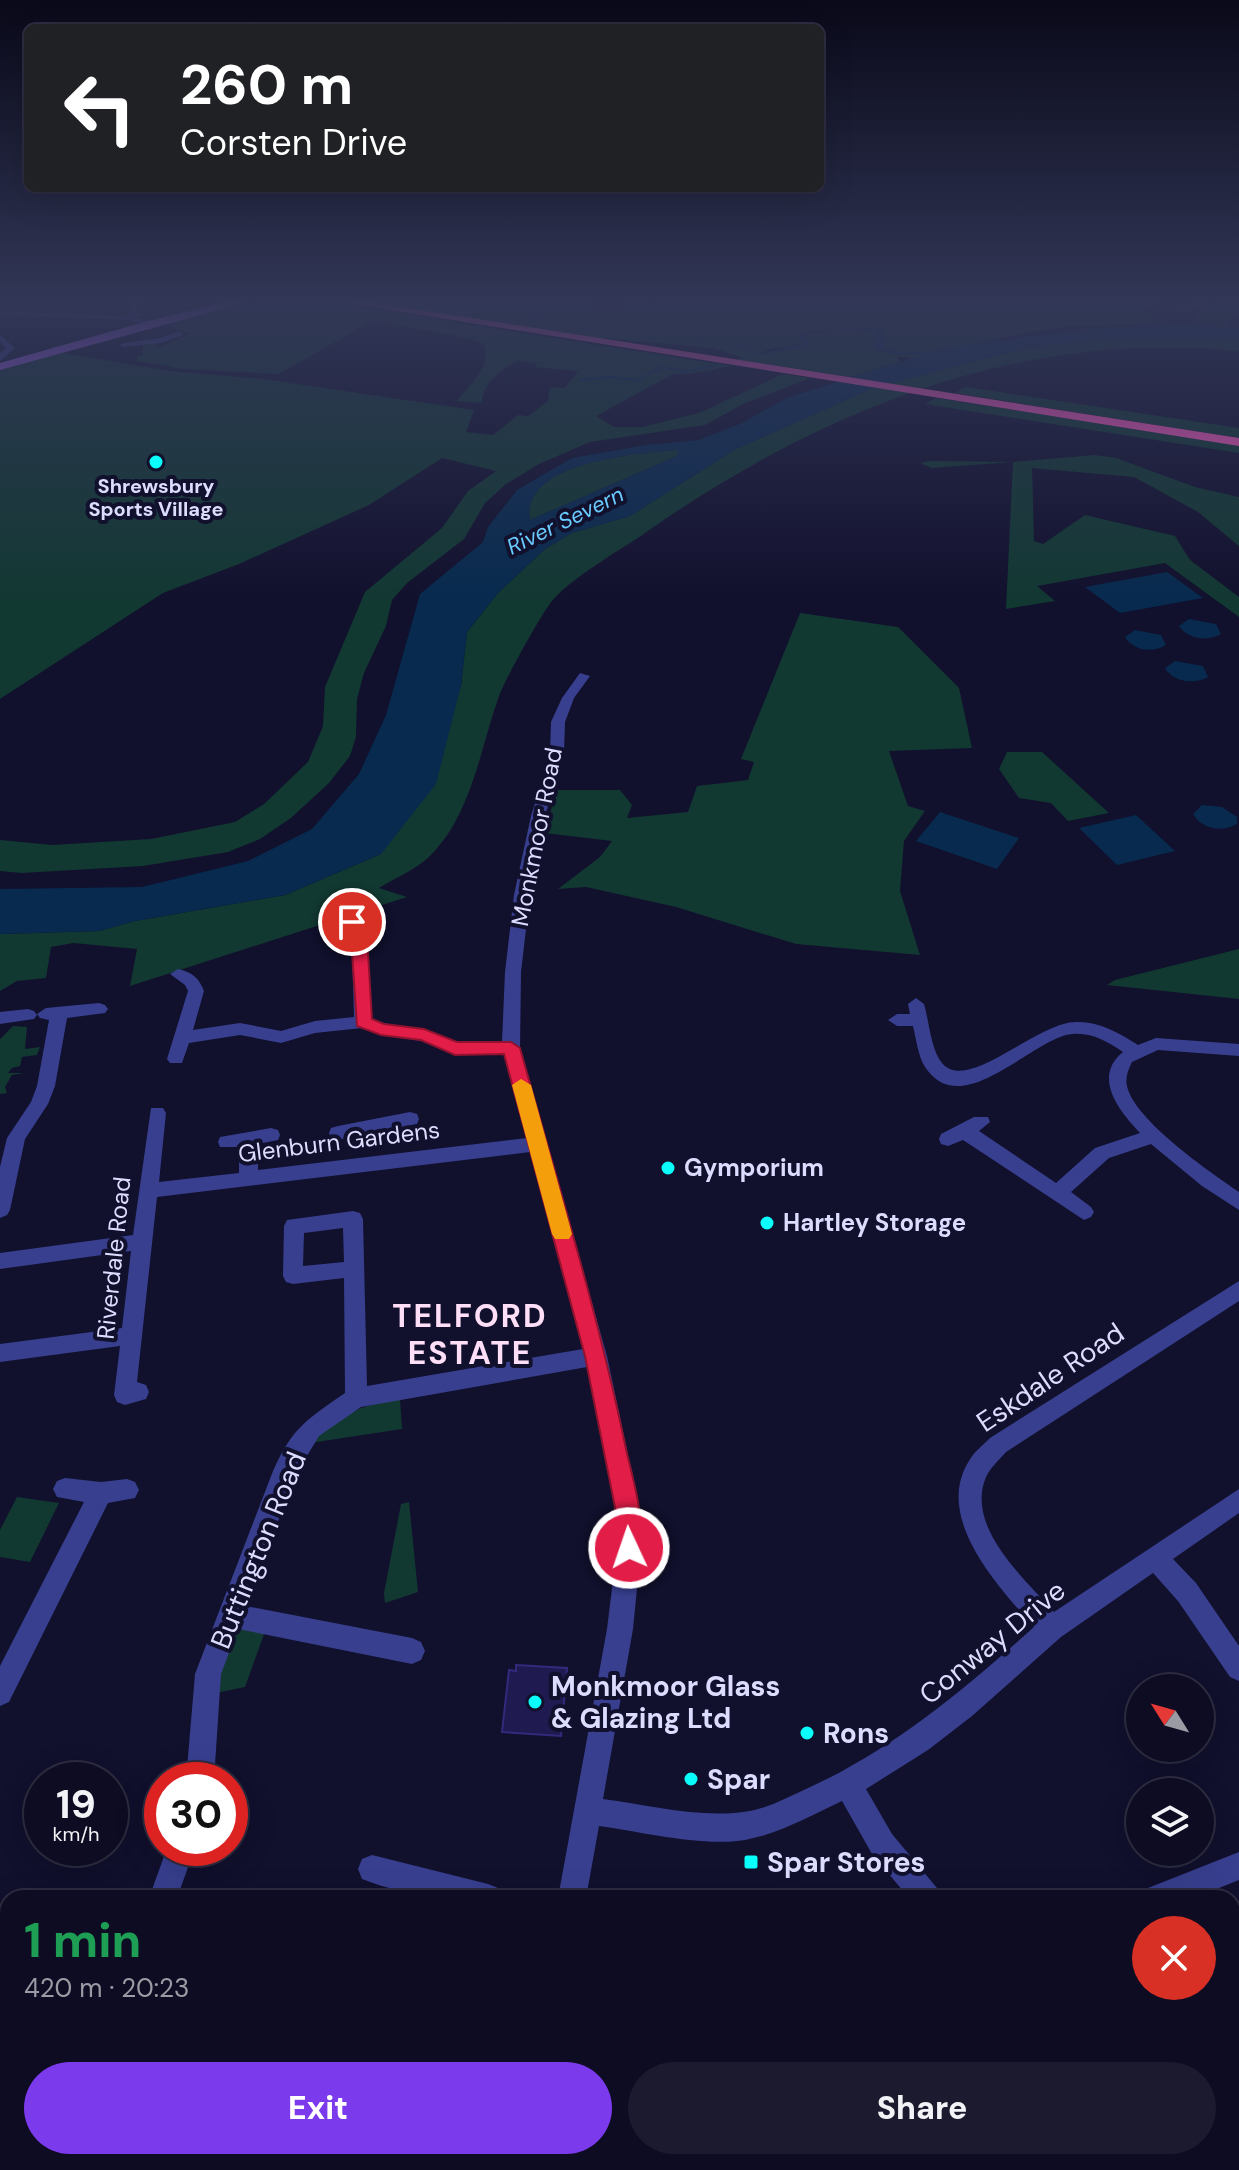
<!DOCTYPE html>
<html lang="en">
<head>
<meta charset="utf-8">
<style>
	body { margin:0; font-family:"DM Sans",sans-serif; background:#1b1a2f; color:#f1f3f6; height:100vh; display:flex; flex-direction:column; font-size:30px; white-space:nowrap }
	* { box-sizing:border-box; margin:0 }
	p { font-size:26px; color:#9a9ba5 }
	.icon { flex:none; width:44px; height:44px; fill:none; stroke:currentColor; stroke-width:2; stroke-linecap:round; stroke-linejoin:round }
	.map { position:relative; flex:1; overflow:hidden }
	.sheet { position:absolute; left:0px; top:1890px; width:1240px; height:280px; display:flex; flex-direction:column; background:#0d0c22; border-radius:24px 24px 0 0; box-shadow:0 8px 32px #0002,0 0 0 2px #2d2c40 }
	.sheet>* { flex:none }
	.hud { position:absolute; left:24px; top:24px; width:800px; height:168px; border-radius:12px; box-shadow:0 8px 32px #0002,0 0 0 2px #2d2c40; background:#202124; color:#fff; overflow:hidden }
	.needle { width:52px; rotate:307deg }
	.tools { position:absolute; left:1126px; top:1674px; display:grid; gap:16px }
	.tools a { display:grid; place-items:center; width:88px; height:88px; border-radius:50%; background:#0d0c22; box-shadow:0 8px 32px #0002,0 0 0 2px #2d2c40; font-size:40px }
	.speed { position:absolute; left:24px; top:1762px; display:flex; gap:16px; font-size:40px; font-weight:700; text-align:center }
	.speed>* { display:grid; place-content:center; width:104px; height:104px; border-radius:50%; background:#0d0c22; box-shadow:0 8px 32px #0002,0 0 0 2px #2d2c40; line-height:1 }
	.speed small { font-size:20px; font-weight:400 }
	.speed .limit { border:12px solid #d22; background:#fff; color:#111 }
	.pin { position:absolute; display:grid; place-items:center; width:68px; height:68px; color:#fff; margin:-34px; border:4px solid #fff; border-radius:50%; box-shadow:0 2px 8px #0007 }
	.me { position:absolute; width:88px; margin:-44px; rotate:357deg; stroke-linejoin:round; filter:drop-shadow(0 0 6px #0008) }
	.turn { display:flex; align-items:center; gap:28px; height:168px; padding:0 24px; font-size:36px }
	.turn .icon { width:104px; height:104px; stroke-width:2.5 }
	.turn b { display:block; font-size:56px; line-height:68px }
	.round { display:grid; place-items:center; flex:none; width:84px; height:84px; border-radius:42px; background:#1b1a2f }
	.overview { display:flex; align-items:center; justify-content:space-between; height:136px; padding:0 24px }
	h1 { font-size:48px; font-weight:800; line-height:60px; color:#1e9e55 }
	.action { display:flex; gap:16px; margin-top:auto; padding:16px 24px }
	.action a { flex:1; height:92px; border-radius:48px; background:#7c3aed; color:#fff; font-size:32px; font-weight:800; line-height:92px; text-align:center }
	.action a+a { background:#1b1a2f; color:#f1f3f6 }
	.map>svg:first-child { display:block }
	.green { fill:#123832 }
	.water { fill:#072a4e; fill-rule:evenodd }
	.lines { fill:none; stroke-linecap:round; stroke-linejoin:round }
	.stream { stroke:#072a4e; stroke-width:2 }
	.building { fill:#1f1a4f; stroke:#322b7d; stroke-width:2 }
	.minor { fill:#383f8f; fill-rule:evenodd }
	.major { fill:#b263ff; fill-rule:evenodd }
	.highway { fill:#ff57bb; fill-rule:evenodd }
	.route { fill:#e11d48; stroke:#92132f; stroke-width:2 }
	.slow { fill:#f59e0b }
	.poi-dot { fill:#08fffb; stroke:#11102d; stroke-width:3 }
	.labels { text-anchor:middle; stroke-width:8; stroke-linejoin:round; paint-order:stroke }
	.far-poi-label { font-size:20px; font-weight:bold; fill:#dcdcff; stroke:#11102d }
	.far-water-label { font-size:22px; font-style:italic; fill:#6acbff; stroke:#11102d }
	.street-label { font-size:24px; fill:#dcdcff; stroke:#11102d }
	.poi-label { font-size:24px; font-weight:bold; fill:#dcdcff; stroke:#11102d; text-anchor:start }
	.near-street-label { font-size:28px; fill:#dcdcff; stroke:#11102d }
	.near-poi-label { font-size:28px; font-weight:bold; fill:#dcdcff; stroke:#11102d; text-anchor:start }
	.district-label { font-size:32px; font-weight:bold; letter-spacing:2px; fill:#ffdef7; stroke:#11102d }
</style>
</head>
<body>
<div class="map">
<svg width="1239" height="2170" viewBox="0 0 1239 2170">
	<rect width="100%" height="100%" fill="#11102d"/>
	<!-- green -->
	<g class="green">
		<path d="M346,299h241l5,11 36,-2 -3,-5 18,-2 19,6 -1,-8 36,3 3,-3 40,3 1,-3h414l5,5 -19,5 24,15c-39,0 -79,0 -117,5 -40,5 -130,34 -164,19v-15l-4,-5h-40l-39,5 -2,5 5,3 -1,3 -32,5 -12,5 45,-7 3,-8 -5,-4 35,-6 38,2 -1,18 19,6 35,-1 -17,4 -15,-2 4,6 -49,15 -114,-17 5,-2 -28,-10 -133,-12z"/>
		<path d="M284,300l39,2 408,64 -42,8h-16l-77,42 18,11h28l57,-14 84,-39 27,4 -67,26 -38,21 -115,17 -51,22 -33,20 -21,19 -21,36 -57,44 -15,17 -6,26 -22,47 -7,26 -1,38 -6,19 -21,27 -38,35 -31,21 -32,13 -85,14 -121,7 -22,-2v-31l52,5 99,-6 84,-17 29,-18 44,-42 15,-36 2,-39 40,-95 77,-64 26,-37 28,-20 -54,-13 -73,47 -130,59 -76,29 -163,106v-330l57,-17 113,19 93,8 211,31 -8,22 27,3 25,-20 10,1 20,-15 2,-14 15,1 13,-17 -43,-4 2,-4 -20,-2c-17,10 -34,22 -35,42l-25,-2c12,-16 36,-36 27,-57l-13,-5 -98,-19 -94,54 -97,-5 -45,-8v-5h6l-1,-13 11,-1 5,6 33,-15 -18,-5v-6l63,-15z"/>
		<path d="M1218,300l21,3v5l-13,18 -23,-2 -7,-7 6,-9z"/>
		<path d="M1114,337l125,3v11c-216,-23 -421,60 -594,182 -26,18 -74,45 -93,68 -12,15 -46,77 -53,95 -19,53 -27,118 -69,160 -13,13 -35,22 -51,32l28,9 -277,89 7,-37 -64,-6 -22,4 -5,31 -29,3 -17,10v-57l99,-3 36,-10 150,-26 96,-41 80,-168 6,-54 31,-39 47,-44 27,-16 58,-17 104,-66 139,-62 153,-40z"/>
		<path d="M966,387l273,41v10l-284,-45z"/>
		<path d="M936,398l303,46v9l-314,-49z"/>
		<path d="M679,450l-2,6 -147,64c-10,-59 110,-67 149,-70z"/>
		<path d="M1095,455l21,3 79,29 44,10v49l-41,-34 -64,-35 -102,-9 2,73 9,3 42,-29 90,21 15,24 49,37v20l-74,-54 -128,23 18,15 -49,8 7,-147 -81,6 -12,-5 10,-2 83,1z"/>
		<path d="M800,613l98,14 61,61 13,60 -83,3 19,55 17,5 -21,30 -4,50 20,64 -124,-11 -120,-37 -90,-20 -28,2 42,-32 12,-16 -68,-8 13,-43h63l12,15 -5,13 61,-6 9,-26 51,-6 6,-18 -13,-3z"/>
		<path d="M1007,752h35l67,61 -41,8 -17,-18 -32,-5 -20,-29z"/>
		<path d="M1239,949v50l-132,-14 8,-5z"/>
		<path d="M13,1026l14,1 -2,22 15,-2 -3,8 -15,2 -2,9 -8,2 -4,5h17l-13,2 -7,12 2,6 -7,1v-55z"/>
		<path d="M400,1398l2,31 -92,14c30,-29 49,-37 90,-45z"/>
		<path d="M17,1497l42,6 -29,59 -30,-5v-27z"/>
		<path d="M409,1502l9,90 -33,11 -1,-10 17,-89z"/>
		<path d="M267,1626l-22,61 -29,6c1,-15 10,-59 25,-65 7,-3 19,-2 26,-2z"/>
	</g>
	<!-- water -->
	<g class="water">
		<path d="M522,299h2l-1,11 18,6 22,-2 9,-15h4c-5,20 -19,15 -35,18l12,6 150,20 40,2 16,9 44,-10 1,-3 -7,-5 4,-3 39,-5h40l5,5 -1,15c17,7 43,4 61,1l-3,-3 9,1c95,-13 191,-29 288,-20v13l-125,-3 -88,11 -153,40 -139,62 -104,66 -58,17 -27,16 -47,44 -31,39 -6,53 -25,99 -55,70 -96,41 -150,26 -36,10 -99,3v-45l142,-2 106,-26 64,-32 47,-55 27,-59 34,-121 63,-52 5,-15 29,-37 55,-32 74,-13 53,-5 43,-17 45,-25 138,-44 -32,1 -20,-7 2,-17 -38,-2 -35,6 7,5 -5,7 -70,13 22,-6 -16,-8 -182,-20 -35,-13zM678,450l-1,6 -147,64c-9,-59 110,-67 148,-70z"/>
		<path d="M1167,572l36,26 -83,15 -35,-26z"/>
		<path d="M1189,619l27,5 5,10c-14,8 -33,5 -42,-8z"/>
		<path d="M1135,630l26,5 5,10c-13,8 -33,6 -41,-8z"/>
		<path d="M1175,661l28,5 5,11c-14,8 -35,5 -43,-9z"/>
		<path d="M1202,805l20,2 15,10v7c-15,9 -35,5 -44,-10z"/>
		<path d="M940,812l79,26 -22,31 -81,-28z"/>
		<path d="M1136,815l39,36 -58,14 -38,-37z"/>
	</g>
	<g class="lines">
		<!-- stream -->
		<g class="stream">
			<path d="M568,313l24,1"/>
			<path d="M600,314l18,-2"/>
			<path d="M580,380l29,-3 29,3 24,-13 24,5 41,-10"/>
		</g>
	</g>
	<!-- building -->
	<path class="building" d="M516,1665l51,3 -6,68 -59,-4 7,-62 7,1z"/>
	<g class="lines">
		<!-- minor -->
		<g class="minor">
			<path d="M114,299l28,1 -7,12 9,3 -12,2 23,6 -4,2 -24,-5 -127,-5v-4l126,5 8,-12z"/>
			<path d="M1206,299h13l-36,13 -24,-2 23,-2z"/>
			<path d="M1225,299h14v4l-13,-2z"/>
			<path d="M180,331l3,4 -22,8 -38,4 -4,-3 41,-6z"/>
			<path d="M0,335l15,13 -15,13v-8l6,-5 -6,-6z"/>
			<path d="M580,673l10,3 -16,22 -9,24 -1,32 -19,62 -15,79 -9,77 -1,76 87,308 32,151 2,41 -8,81 -30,170c45,6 95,19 140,13 22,-2 43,-14 63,-23 88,-40 157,-99 228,-162 -35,-40 -101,-109 -65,-166 5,-9 14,-16 21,-23l249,-157v20l-233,151c-7,8 -16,16 -20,25 -21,50 38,101 68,135l185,-123v24l-66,46 23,24 43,63v35l-9,-4 -52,-76 -25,-28 -92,64 -89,79 -44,34 -62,39 26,45 45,54 4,10h-32l-37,-44 -30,-53c-30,14 -63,33 -97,39 -43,7 -102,-8 -146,-14l-13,72h-28l49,-269 10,-81 -2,-41 -28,-140 -226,40 -42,29 -23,38 -50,132 166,32 9,4 4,9 -4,9 -9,4 -174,-35 -17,45 -7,106h-28l9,-106 78,-203c20,-44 33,-51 72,-78l-1,-115 -51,6 -7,-2 -3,-6 1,-50 3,-6 66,-9 7,2 3,6 4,167 216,-37 -53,-197 -373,45 -20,185 9,3 3,7 -3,7 -21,6 -8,-3 -3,-7 6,-49 -120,16v-18l122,-16 9,-77 -131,18v-16l133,-18 18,-127h12l3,5 -7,69 80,-9v-26h-19l-2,-5 2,-5 51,-9 7,2 2,5 -2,5 -20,4v26l269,-32 -23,-84h-49l-34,-13 -40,-6 -19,-7 -47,5 -34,10 -41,-8 -51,8 -7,20h-12l-3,-4 21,-68 -3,-6 -15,-11 8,-5c14,3 21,9 26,22l-11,39 47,-7 41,8 34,-10 39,-4 -2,-64 -8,-24 6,-17 6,-1 8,5 -4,13 8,24 3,66 12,4 41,6 33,13h45l3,-70 9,-77 17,-79 19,-62 1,-32 11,-24zM343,1228l1,34 -41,4 1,-33z"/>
			<path d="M916,998l8,6c5,17 7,46 18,59 25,31 95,-41 134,-41 23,-1 43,11 62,23l18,-7 83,6v12l-81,-6 -26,12c-4,8 -7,16 -5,24 7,34 83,86 112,106v18l-37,-24 -51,-42 -42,14 -38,34 20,15 3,5 -3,5 -7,3 -121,-80 -15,6 -7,-2 -2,-5 2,-5 33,-17h14l2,5 -11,9 77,52 39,-35 45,-15c-21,-22 -48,-56 -17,-81 -15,-10 -31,-20 -51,-18 -40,4 -110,89 -147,33 -7,-11 -9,-29 -12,-41h-16l-9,-6 9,-6h13l-2,-10z"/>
			<path d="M99,1003l6,2 3,4 -3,4 -38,5 -12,68 -7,18 -23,35 -15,71 -3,5 -7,3v-51l7,-29 24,-36 6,-16 12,-66 -9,-2 -3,-4 9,-6z"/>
			<path d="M28,1009l6,2 3,4 -3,4 -34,5v-12z"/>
			<path d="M410,1112l7,2 2,5 -2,5 -79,16 -7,-2 -2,-5 2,-5 7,-2z"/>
			<path d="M65,1478l36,4 26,-3 8,3 4,8 -4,8 -27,5 -99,199 -9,4v-40l84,-164 -27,-5 -4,-8 4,-8z"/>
			<path d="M167,1848h28l-18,50h-28z"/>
			<path d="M1239,1852v28l-45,18h-50l4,-10z"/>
			<path d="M372,1855l116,29 10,4 4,10c-49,0 -93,0 -140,-19l-4,-10 4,-10z"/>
			<path d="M63,2162h32l-2,8h-32z"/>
			<path d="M429,2162h49l-3,8h-49z"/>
			<path d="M506,2162h32l-2,8h-32z"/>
			<path d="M642,2162h32l2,8h-32z"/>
		</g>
		<!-- major -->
		<path class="major" d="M239,299h20l-259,71v-7l148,-42z"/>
		<!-- highway -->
		<path class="highway" d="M322,299h28l889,139v8z"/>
	</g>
	<!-- sky -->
	<linearGradient id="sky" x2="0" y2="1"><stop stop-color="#090919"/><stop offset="0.5" stop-color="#323757"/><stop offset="1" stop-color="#323757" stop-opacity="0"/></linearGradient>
	<rect width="1239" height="603" fill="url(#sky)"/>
	<!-- route -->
	<path class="route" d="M352,917l8,5 8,31 4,66 12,5 40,5 33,13h54l9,6c37,133 78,265 106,401 6,28 23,81 11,107l-8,4 -9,-4 -4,-8 -1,-41 -30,-151 -81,-302 -49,1 -34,-15 -40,-5 -24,-9 -5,-73 -8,-31z"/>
	<!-- slow -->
	<path class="slow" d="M521,1079l10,6 41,149 -3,5h-14l-3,-5 -40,-149z"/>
	<!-- markers -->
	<g class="poi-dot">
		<circle cx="156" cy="462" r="8"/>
		<circle cx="668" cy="1168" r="8"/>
		<circle cx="767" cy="1223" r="8"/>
		<circle cx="535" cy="1702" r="8"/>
		<circle cx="807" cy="1733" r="8"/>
		<circle cx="691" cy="1779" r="8"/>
		<rect x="743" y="1854" width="16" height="16" rx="4"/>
	</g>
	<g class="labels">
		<!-- far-poi labels -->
		<g class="far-poi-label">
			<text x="156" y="493">Shrewsbury<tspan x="156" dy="23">Sports Village</tspan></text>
		</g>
		<!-- far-water labels -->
		<g class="far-water-label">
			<text transform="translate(565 520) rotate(-26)" y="8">River Severn</text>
		</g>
		<!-- street labels -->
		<g class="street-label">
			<text transform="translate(537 837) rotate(-79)" y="8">Monkmoor Road</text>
			<text transform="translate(339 1142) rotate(-7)" y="8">Glenburn Gardens</text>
			<text transform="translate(114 1258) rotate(-84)" y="8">Riverdale Road</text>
		</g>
		<!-- poi labels -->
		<g class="poi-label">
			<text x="684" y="1176">Gymporium</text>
			<text x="783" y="1231">Hartley Storage</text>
		</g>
		<!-- near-street labels -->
		<g class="near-street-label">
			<text transform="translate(1050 1377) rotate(-34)" y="10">Eskdale Road</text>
			<text transform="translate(258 1550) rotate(-68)" y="10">Buttington Road</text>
			<text transform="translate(992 1642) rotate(-39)" y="10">Conway Drive</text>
		</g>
		<!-- near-poi labels -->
		<g class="near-poi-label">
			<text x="551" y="1696">Monkmoor Glass<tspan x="551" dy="32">&amp; Glazing Ltd</tspan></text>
			<text x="823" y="1743">Rons</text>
			<text x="707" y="1789">Spar</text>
			<text x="767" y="1872">Spar Stores</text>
		</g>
		<!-- district labels -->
		<g class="district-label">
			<text x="470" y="1327">TELFORD<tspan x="470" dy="37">ESTATE</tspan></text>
		</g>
	</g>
</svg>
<div class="tools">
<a><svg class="needle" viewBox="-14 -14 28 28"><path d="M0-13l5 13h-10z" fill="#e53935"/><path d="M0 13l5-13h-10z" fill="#9a9ba5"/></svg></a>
<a><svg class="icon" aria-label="layers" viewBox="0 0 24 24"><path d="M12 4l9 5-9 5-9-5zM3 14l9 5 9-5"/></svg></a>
</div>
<div class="speed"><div>19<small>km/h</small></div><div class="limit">30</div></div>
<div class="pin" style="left:352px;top:922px;background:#d93025"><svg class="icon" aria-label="arrive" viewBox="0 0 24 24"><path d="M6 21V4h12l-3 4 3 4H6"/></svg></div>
<svg class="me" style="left:629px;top:1548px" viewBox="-20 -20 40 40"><circle r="17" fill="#e11d48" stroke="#fff" stroke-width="3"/><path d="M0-11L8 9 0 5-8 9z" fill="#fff"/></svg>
<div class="hud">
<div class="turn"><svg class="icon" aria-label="left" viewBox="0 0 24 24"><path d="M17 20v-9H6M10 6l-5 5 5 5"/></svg><div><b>260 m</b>Corsten Drive</div></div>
</div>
<section class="sheet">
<div class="overview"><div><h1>1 min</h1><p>420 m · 20:23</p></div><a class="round" style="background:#d93025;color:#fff"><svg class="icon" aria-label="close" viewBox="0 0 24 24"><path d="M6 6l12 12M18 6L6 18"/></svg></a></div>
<div class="action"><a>Exit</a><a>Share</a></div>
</section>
</div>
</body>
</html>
